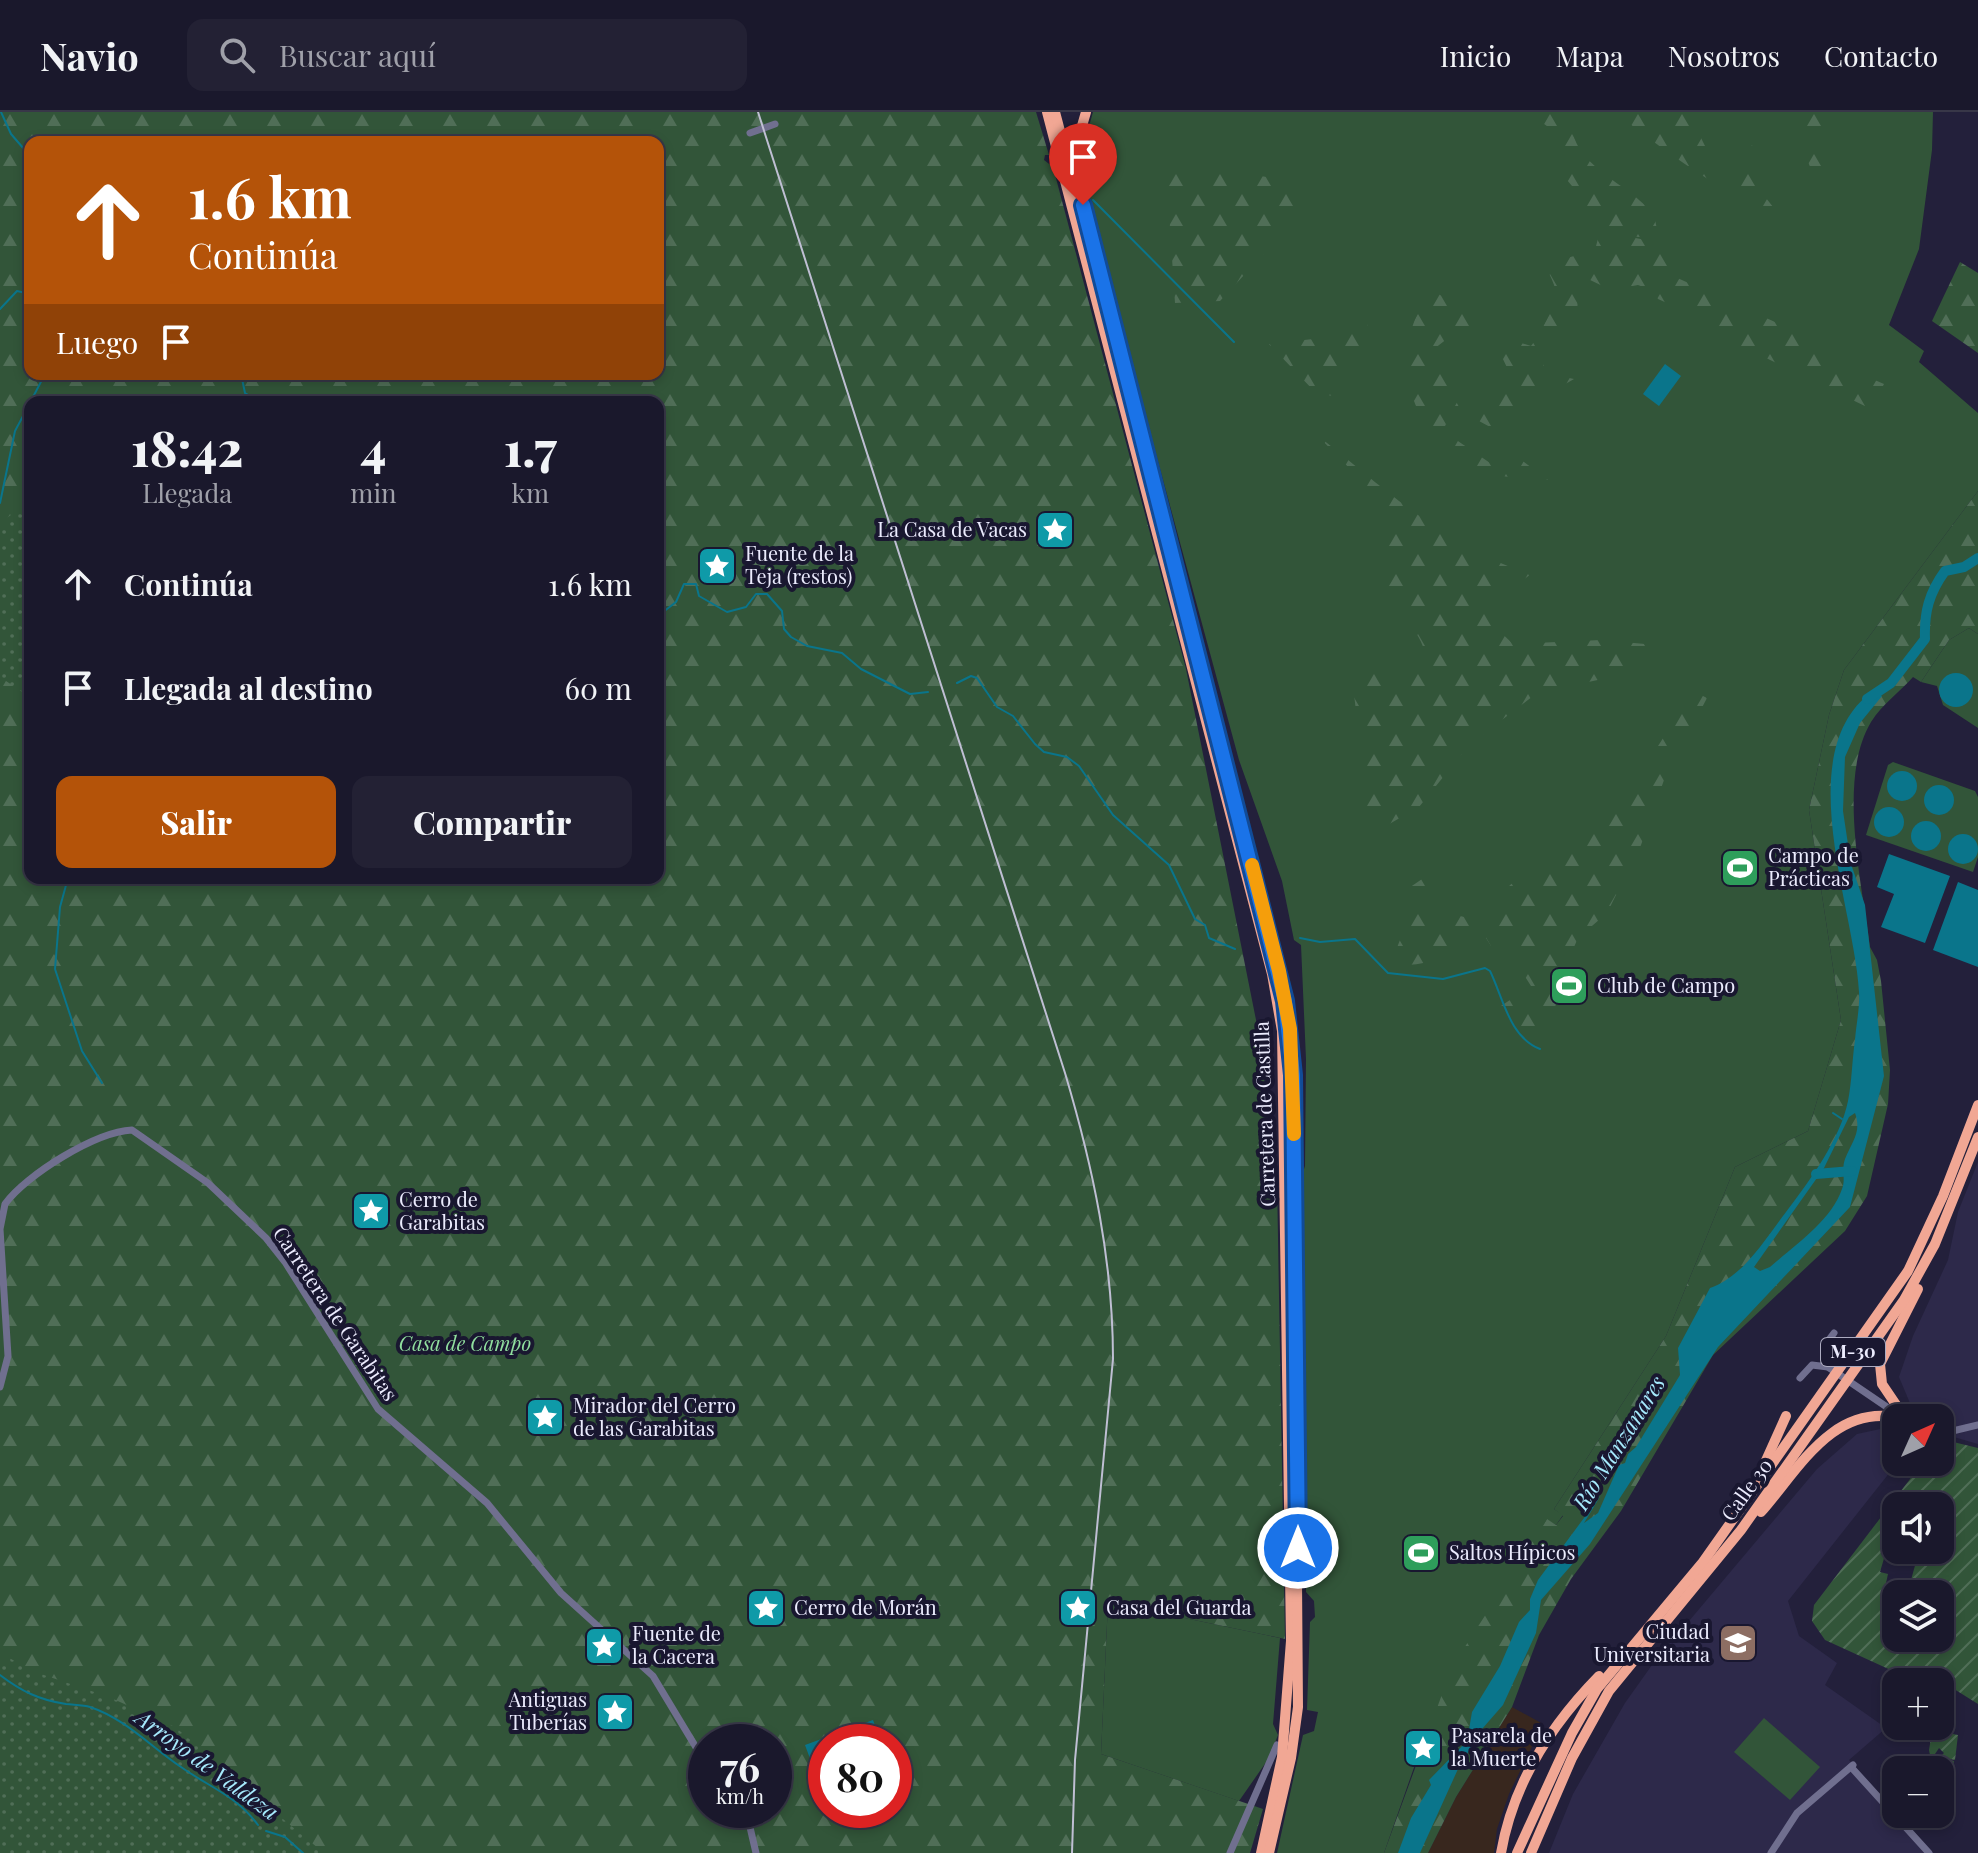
<!DOCTYPE html>
<html lang="es">
<head>
<meta charset="utf-8">
<style>
	body { margin:0; font-family:"Playfair Display",serif; background:#232134; color:#f1f3f6; height:100vh; display:flex; flex-direction:column; font-size:30px; white-space:nowrap }
	* { box-sizing:border-box; margin:0 }
	p { font-size:26px; color:#9fa0a9 }
	.icon { flex:none; width:44px; height:44px; fill:none; stroke:currentColor; stroke-width:2; stroke-linecap:round; stroke-linejoin:round }
	.map { position:relative; flex:1; overflow:hidden }
	.panel { position:absolute; left:24px; top:284px; width:640px; height:488px; display:flex; flex-direction:column; background:#1a182c; border-radius:16px; box-shadow:0 4px 12px #0003,0 0 0 2px #383748 }
	.panel>* { flex:none }
	.top-card { position:absolute; left:24px; top:24px; width:640px; height:244px; border-radius:16px; box-shadow:0 4px 12px #0003,0 0 0 2px #383748; background:#b45309; color:#fff; overflow:hidden }
	.needle { width:52px; rotate:45deg }
	.tools { position:absolute; left:1882px; top:1292px; display:grid; gap:16px }
	.tools a { display:grid; place-items:center; width:72px; height:72px; border-radius:16px; background:#1a182c; box-shadow:0 4px 12px #0003,0 0 0 2px #383748; font-size:40px }
	.speed { position:absolute; left:688px; top:1612px; display:flex; gap:16px; font-size:40px; font-weight:700; text-align:center }
	.speed>* { display:grid; place-content:center; width:104px; height:104px; border-radius:50%; background:#1a182c; box-shadow:0 4px 12px #0003,0 0 0 2px #383748; line-height:1 }
	.speed small { font-size:20px; font-weight:400 }
	.speed .limit { border:12px solid #d22; background:#fff; color:#111 }
	.pin { position:absolute; display:grid; place-items:center; width:68px; height:68px; color:#fff; margin:-82px -34px; border-radius:50% 50% 50% 0; rotate:-45deg; box-shadow:0 0 8px #0007 }
	.pin .icon { rotate:45deg }
	.me { position:absolute; width:88px; margin:-44px; rotate:0deg; stroke-linejoin:round; filter:drop-shadow(0 0 6px #0008) }
	.turn { display:flex; align-items:center; gap:28px; height:168px; padding:0 32px; font-size:36px }
	.turn .icon { width:104px; height:104px; stroke-width:2.5 }
	.turn b { display:block; font-size:56px; line-height:68px }
	.then { display:flex; align-items:center; height:76px; padding:0 32px; background:#0003; gap:16px; font-size:30px }
	.eta { display:flex; justify-content:space-evenly; align-items:center; height:136px; text-align:center }
	.eta b { font-size:48px; font-weight:800; line-height:56px }
	.button { display:flex; gap:16px; margin-top:auto; padding:16px 32px }
	.button a { flex:1; height:92px; border-radius:16px; background:#b45309; color:#fff; font-size:32px; font-weight:800; line-height:92px; text-align:center }
	.button a+a { background:#232134; color:#f1f3f6 }
	ul { padding:0; list-style:none }
	li { display:flex; align-items:center; gap:24px; height:104px; padding:0 32px }
	li div { flex:1 }
	li b { display:block; font-size:30px }
	li em { font-style:normal }
	header { display:flex; align-items:center; gap:48px; box-sizing:border-box; height:112px; padding:0 40px; background:#1a182c; border-bottom:2px solid #383748 }
	header strong { font-size:38px }
	nav { display:flex; gap:44px; margin-inline-start:auto; font-size:28px }
	.search { width:560px; height:72px; background:#232134; display:flex; align-items:center; gap:20px; box-sizing:border-box; padding:0 28px; border-radius:16px; color:#9fa0a9; font-size:30px }
	.map>svg:first-child { display:block }
	.built { fill:#2d294a }
	.industrial { fill:#38271e }
	.grass { fill:#325539 }
	.forest { fill:url(#forest-firs); fill-rule:evenodd }
	.park { fill:url(#park-dots) }
	.garden { fill:url(#garden-furrows); fill-rule:evenodd }
	.water { fill:#0a758b; fill-rule:evenodd }
	.lines { fill:none; stroke-linecap:round; stroke-linejoin:round }
	.stream { stroke:#0a758b; stroke-width:2 }
	.river { stroke:#0a758b; stroke-width:10 }
	.minor { stroke:#706f8f; stroke-width:7 }
	.highway { stroke:#f1a794; stroke-width:10 }
	.rail { stroke:#bfbfd3; stroke-width:2 }
	.route-casing { stroke:#114b97; stroke-width:20 }
	.route { stroke:#1a73e8; stroke-width:14 }
	.slow { stroke:#f59e0b; stroke-width:14 }
	.labels { text-anchor:middle; stroke-width:8; stroke-linejoin:round; paint-order:stroke }
	.shield { fill:#191730; stroke:#acabc0; stroke-width:2 }
	.shield-label { font-size:18px; font-weight:bold; fill:#ebebfd }
	.poi-label { font-size:20px; fill:#ebebfd; stroke:#191730; text-anchor:start }
	.street-label { font-size:20px; fill:#ebebfd; stroke:#191730 }
	.park-label { font-size:20px; font-style:italic; fill:#91e09f; stroke:#191730 }
	.water-label { font-size:22px; font-style:italic; fill:#a6eafd; stroke:#191730 }
</style>
</head>
<body>
<header>
<strong>Navio</strong>
<div class="search"><svg class="icon" aria-label="search" viewBox="0 0 24 24"><circle cx="10" cy="10" r="6"/><path d="M15 15l6 6"/></svg>Buscar aquí</div>
<nav><a>Inicio</a><a>Mapa</a><a>Nosotros</a><a>Contacto</a></nav>
</header>
<div class="map">
<svg width="1978" height="1741" viewBox="0 0 1978 1741">
	<defs>
		<pattern id="forest-firs" width="22" height="20" patternUnits="userSpaceOnUse" patternTransform="scale(2)"><rect width="22" height="20" fill="#325539"/><path d="M5 1l3.5 6h-7zM16 11l3.5 6h-7z" fill="#506e57"/></pattern>
		<pattern id="park-dots" width="8" height="8" patternUnits="userSpaceOnUse" patternTransform="scale(2)"><rect width="8" height="8" fill="#325539"/><path d="M2 2h.1M6 6h.1" fill="none" stroke="#506e57" stroke-width="1.8" stroke-linecap="round"/></pattern>
		<pattern id="garden-furrows" width="10" height="10" patternUnits="userSpaceOnUse" patternTransform="scale(2)"><rect width="10" height="10" fill="#325539"/><path d="M-1 1l2-2M0 10L10 0M9 11l2-2" fill="none" stroke="#506e57"/></pattern>
	</defs>
	<rect width="100%" height="100%" fill="#23203b"/>
	<!-- built -->
	<g class="built">
		<path d="M1978,1050v282l-38,-11v-15l-25,-3 -16,-38 14,-41 35,-76 10,-48z"/>
		<path d="M1885,1316l11,3 2,31 -110,139 11,35 38,27 -12,22 61,43 -37,32 84,93h-384l24,-59 52,-91 27,-38 165,-196 40,-35z"/>
	</g>
	<!-- industrial -->
	<path class="industrial" d="M1512,1595l31,17 -34,70 -12,35 -3,24h-66l28,-56z"/>
	<!-- grass -->
	<g class="grass">
		<path d="M1093,0h840l-1,38 -13,99 -30,76 35,26 -5,11 59,51v78l-134,179 -15,45 -20,95 32,210 -33,111 -73,36 -69,169 -112,173 9,6 -7,10 -9,-5 -123,219 -40,114h-107l26,-118 11,-4 4,-19 -11,-2 3,-88 5,-5 -1,-16 -8,-9 -7,-407 6,-19 1,-107 -5,-114 -7,-5 -12,-59 -43,-121 -156,-575 -1,-34z"/>
		<path d="M1969,516l9,6v94l-35,-23 -6,-19 -16,-4 28,-42z"/>
		<path d="M1893,650l82,29 3,6v60l-5,15 -107,-37 22,-70z"/>
		<path d="M1108,1490l172,36 -7,86 5,11 -9,23 -30,43 -138,-47z"/>
		<path d="M1764,1606l56,49 -30,33 -56,-48z"/>
	</g>
	<!-- forest -->
	<g class="forest">
		<path d="M0,0h1036l13,43h-4l-1,5 9,7 133,502 72,361 19,151 8,458 -177,-37 -7,152 162,55 -13,44h-1250zM30,30h628v232h-628zM30,290h628v476h-628zM706,1630h68v68h-68zM826,1630h68v68h-68z"/>
		<path d="M1538,0h43l-9,7c-4,49 66,67 82,98 2,5 3,13 4,19l-20,1 -48,-12 -13,-33 -15,-18 -2,-26 -9,-19 -11,-8z"/>
		<path d="M1607,0h83c10,24 20,51 41,67l8,-1 13,-33 10,48 19,24c-62,-26 -111,-62 -164,-103z"/>
		<path d="M1796,0h32l-1,80 -6,1 -15,-36z"/>
		<path d="M1145,61c58,1 122,-7 174,21l-99,107 -45,2 -6,-90z"/>
		<path d="M1600,119l71,14 -2,20 4,11 124,56 45,34 42,18 -13,25 -136,-66 -20,-17 -19,-3 -7,-10 -31,-14 -7,-9 -13,-5 -27,5 -23,-11 -10,7 -1,37 -23,6 -12,14 2,30 30,6c-26,16 -67,23 -82,49l-13,-7 5,-13 30,-26 -13,-27 -5,-20 35,11c9,-11 27,-44 24,-58 -2,-8 -7,-15 -9,-24l49,-14z"/>
		<path d="M1960,150l18,11v80l-46,-32z"/>
		<path d="M1429,176l53,33 -12,35 -18,-21 -22,17 30,57 13,7 -6,7 -12,-4 -10,6 7,12 41,28 27,-6 28,21c-16,-2 -34,-1 -49,-5 -66,-15 -107,-82 -87,-147 4,-13 12,-27 17,-40z"/>
		<path d="M1369,208l-12,37 -15,11 2,30 -28,-5 -47,-49 61,-7z"/>
		<path d="M1317,323c66,52 132,115 214,139l-30,23 -9,27 21,20 88,-4 66,6 -60,32 -70,15 -68,52 -50,62 -49,28 -17,-150 15,-21 14,15 18,2 26,-19c-2,-33 -26,-40 -38,-69 -10,-23 0,-56 6,-79z"/>
		<path d="M1978,379v143l-9,-6 -20,12 -28,42 -8,-5c-14,16 -30,26 -42,45 -34,57 -9,161 -1,225l7,13 4,21 9,89 -2,34 -21,92 -22,35 -132,124 -92,156 -50,68 -32,56 -27,72 -56,90 -28,56h-44l68,-186 95,-148 9,6 7,-9 -9,-7 112,-173 69,-169 73,-36 33,-111 -32,-210 20,-95 15,-45z"/>
		<path d="M1701,583l6,3 -43,82 -23,65 -34,68 -29,25 -22,50 -43,-35 -20,-4 -7,-11 8,-30 16,-23 89,-64 30,-30 60,-93z"/>
		<path d="M1425,765l9,33 39,9c-15,29 -34,46 -69,46l-10,-10 16,-40 -4,-25z"/>
		<path d="M1519,855l39,30 -5,17 -11,8 -6,30 -41,-42 36,-24z"/>
	</g>
	<!-- park -->
	<g class="park">
		<path d="M30,389v196l-30,-20v-154z"/>
		<path d="M0,1541l35,19 74,25 66,30 89,75 1,6 7,2 52,43h-324z"/>
	</g>
	<!-- garden -->
	<g class="garden">
		<path d="M1941,1327l37,9v256l-24,-15 -6,7 -8,-4v-10h-23l-92,-42 -13,-19 2,-16 109,-143h17zM1896,1394h44v44h-44zM1885,1443l31,7 -5,18 -8,-2 -2,9 -15,-4 2,-9 -8,-2zM1896,1482h44v44h-44z"/>
		<path d="M1944,1613l-1,7 15,3 -3,25 -15,-3 4,-4 -5,-5 -6,9 21,4 -5,27 -9,-1v-17h-7l-4,-20 4,-24z"/>
	</g>
	<!-- water -->
	<g class="water">
		<path d="M1665,252l16,12 -22,30 -16,-12z"/>
		<circle cx="1956" cy="578" r="17"/>
		<path d="M1873,579l9,5 -22,27 -15,34 -2,54 8,53 14,41 19,171 -34,131 -132,140 -128,197 -49,56 -5,33 -33,72 -21,24 -24,40 -38,84h-22l13,-35 20,-33 -2,-5 38,-39 5,-29 28,-46 19,-44 11,-12v-11l8,-19 63,-85 -17,28 14,-10 21,-48 6,-2 3,-9 8,-7 44,-72 -2,-27 32,-60c34,-12 55,-49 76,-76 24,-32 54,-72 62,-111 4,-20 4,-41 7,-61 1,-15 5,-32 4,-48 -4,-83 -70,-241 14,-301zM1855,1001c7,19 -3,28 -10,46 -4,11 1,20 -3,30 -11,32 -47,56 -72,78l-10,4 -6,-4 70,-99 25,-51z"/>
		<circle cx="1902" cy="674" r="15"/>
		<circle cx="1939" cy="688" r="15"/>
		<circle cx="1889" cy="710" r="15"/>
		<circle cx="1926" cy="724" r="15"/>
		<circle cx="1963" cy="737" r="15"/>
		<path d="M1889,742l61,22 -25,67 -44,-16 13,-33 -17,-7z"/>
		<path d="M1958,770l20,8v77l-45,-17z"/>
		<path d="M873,1608l8,22h-55v30l-10,3 -11,-30z"/>
	</g>
	<g class="lines">
		<!-- stream -->
		<g class="stream">
			<path d="M1,0l10,22 19,22"/>
			<path d="M1093,88l141,142"/>
			<path d="M0,197l17,-18 13,3"/>
			<path d="M241,262l4,19 10,6 22,-4 16,7"/>
			<path d="M31,289l14,-27"/>
			<path d="M0,391l15,-72 15,-28"/>
			<path d="M658,504l18,-14 8,-18h12l3,12 28,16 19,-5 10,-13h11l15,17 2,18 7,8 16,9 35,7 19,16 49,25 18,-2"/>
			<path d="M957,571l14,-7 6,2 20,29 16,9 22,28 9,8 23,5 12,9 34,49 56,50 26,54 10,6 4,13 26,11"/>
			<path d="M68,766l-8,29 -5,62 27,82 20,32"/>
			<path d="M1300,826l20,4 35,-3 33,34 55,6 42,-11 5,3c13,26 19,66 50,78"/>
			<path d="M1833,1001l9,6"/>
			<path d="M0,1563c21,16 39,25 66,29 8,1 17,1 24,3 36,12 61,40 91,60 28,20 56,29 77,58"/>
			<path d="M266,1719l19,6 18,16"/>
		</g>
		<!-- river -->
		<g class="river">
			<path d="M1867,587l24,-16 34,-44c-1,-27 4,-46 20,-68l19,-4 14,-9"/>
			<path d="M1816,1062l36,-3"/>
		</g>
		<!-- minor -->
		<g class="minor">
			<path d="M750,21l25,-9"/>
			<path d="M1828,1255l-3,-22 9,-12"/>
			<path d="M1800,1266l12,-13 16,2 72,49"/>
			<path d="M0,1275l8,-31 -8,-127 5,-25c21,-29 90,-72 127,-74l76,53 58,55 19,24 93,147 109,94 74,90 92,83 53,88"/>
			<path d="M1940,1322l38,-9"/>
			<path d="M1851,1655l78,86"/>
			<path d="M746,1698l10,43"/>
			<path d="M1230,1741l47,-108"/>
			<path d="M1771,1741l26,-40 56,-48"/>
		</g>
		<!-- highway -->
		<g class="highway">
			<path d="M1047,0l225,862 10,57 9,610 -9,116 -21,96"/>
			<path d="M1055,0l212,809 18,80 8,74 5,632 -7,51 -22,95"/>
			<path d="M1078,66l-3,-28 11,-38"/>
			<path d="M1905,1306l-23,-34 -2,-20 38,-75"/>
			<path d="M1759,1364l27,-60"/>
			<path d="M1761,1400c38,-43 72,-109 139,-94"/>
			<path d="M1501,1741c12,-70 49,-127 98,-177"/>
			<path d="M1517,1741l55,-120 25,-44 106,-127 205,-291 35,-75 35,-91"/>
			<path d="M1531,1741l41,-95 37,-67 132,-161 163,-230 31,-56 43,-107"/>
		</g>
		<!-- rail -->
		<path class="rail" d="M758,0l307,961c28,94 48,188 48,286l-38,401 -3,93"/>
	</g>
	<g class="lines">
		<!-- route casing -->
		<g class="route-casing">
			<path id="route" d="M1083,93l202,796 8,74 5,473"/>
		</g>
		<!-- route -->
		<use href="#route" class="route"/>
		<!-- slow -->
		<path class="slow" d="M1252,753l27,106 11,58 4,105"/>
	</g>
	<!-- icons -->
	<defs>
		<g id="sight-square" transform="scale(2)"><rect x="-9" y="-9" width="18" height="18" rx="4" fill="#0f9aa8" stroke="#191730"/><path d="M0-6L1.8-2.2L6-1.7L2.9 1.2L3.7 5.4L0 3.3L-3.7 5.4L-2.9 1.2L-6-1.7L-1.8-2.2Z" fill="#fff"/></g>
		<g id="stadium-square" transform="scale(2)"><rect x="-9" y="-9" width="18" height="18" rx="4" fill="#2e9e5b" stroke="#191730"/><path d="M0-5a6.5 5 0 1 0 0 10a6.5 5 0 1 0 0-10ZM-3.5-1.8h7v3.6h-7Z" fill="#fff"/></g>
		<g id="university-square" transform="scale(2)"><rect x="-9" y="-9" width="18" height="18" rx="4" fill="#8d6e63" stroke="#191730"/><path d="M0-5L7-2L0 1L-7-2ZM-4 1L0 2.5L4 1V4Q0 6-4 4Z" fill="#fff"/></g>
	</defs>
	<g fill-rule="evenodd">
		<use href="#sight-square" x="1055" y="418"/>
		<use href="#sight-square" x="717" y="454"/>
		<use href="#stadium-square" x="1740" y="756"/>
		<use href="#stadium-square" x="1569" y="874"/>
		<use href="#sight-square" x="371" y="1099"/>
		<use href="#sight-square" x="545" y="1305"/>
		<use href="#stadium-square" x="1421" y="1441"/>
		<use href="#sight-square" x="766" y="1496"/>
		<use href="#sight-square" x="1078" y="1496"/>
		<use href="#university-square" x="1738" y="1531"/>
		<use href="#sight-square" x="604" y="1534"/>
		<use href="#sight-square" x="615" y="1600"/>
		<use href="#sight-square" x="1423" y="1636"/>
	</g>
	<g class="labels">
		<!-- shield labels -->
		<rect class="shield" x="1821" y="1226" width="64" height="28" rx="6"/>
		<g class="shield-label">
			<text x="1853" y="1246">M-30</text>
		</g>
		<!-- poi labels -->
		<g class="poi-label">
			<text x="1027" y="425" text-anchor="end">La Casa de Vacas</text>
			<text x="745" y="449">Fuente de la<tspan x="745" dy="23">Teja (restos)</tspan></text>
			<text x="1768" y="751">Campo de<tspan x="1768" dy="23">Prácticas</tspan></text>
			<text x="1597" y="881">Club de Campo</text>
			<text x="399" y="1095">Cerro de<tspan x="399" dy="23">Garabitas</tspan></text>
			<text x="573" y="1301">Mirador del Cerro<tspan x="573" dy="23">de las Garabitas</tspan></text>
			<text x="1449" y="1448">Saltos Hípicos</text>
			<text x="794" y="1503">Cerro de Morán</text>
			<text x="1106" y="1503">Casa del Guarda</text>
			<text x="1710" y="1527" text-anchor="end">Ciudad<tspan x="1710" dy="23">Universitaria</tspan></text>
			<text x="632" y="1529">Fuente de<tspan x="632" dy="23">la Cacera</tspan></text>
			<text x="587" y="1595" text-anchor="end">Antiguas<tspan x="587" dy="23">Tuberías</tspan></text>
			<text x="1451" y="1631">Pasarela de<tspan x="1451" dy="23">la Muerte</tspan></text>
		</g>
		<!-- street labels -->
		<g class="street-label">
			<text transform="translate(1265 1002) rotate(-92)" y="7">Carretera de Castilla</text>
			<text transform="translate(335 1202) rotate(56)" y="7">Carretera de Garabitas</text>
			<text transform="translate(1747 1378) rotate(-54)" y="7">Calle 30</text>
		</g>
		<!-- park labels -->
		<g class="park-label">
			<text x="465" y="1239">Casa de Campo</text>
		</g>
		<!-- water labels -->
		<g class="water-label">
			<text transform="translate(1619 1331) rotate(-58)" y="8">Río Manzanares</text>
			<text transform="translate(207 1653) rotate(36)" y="8">Arroyo de Valdeza</text>
		</g>
	</g>
</svg>
<div class="tools">
<a><svg class="needle" viewBox="-14 -14 28 28"><path d="M0-13l5 13h-10z" fill="#e53935"/><path d="M0 13l5-13h-10z" fill="#9fa0a9"/></svg></a>
<a><svg class="icon" aria-label="sound" viewBox="0 0 24 24"><path d="M4 9h4l5-4v14l-5-4H4zM17 9q2 3 0 6"/></svg></a>
<a><svg class="icon" aria-label="layers" viewBox="0 0 24 24"><path d="M12 4l9 5-9 5-9-5zM3 14l9 5 9-5"/></svg></a>
<a>+</a>
<a>−</a>
</div>
<div class="speed"><div>76<small>km/h</small></div><div class="limit">80</div></div>
<div class="pin" style="left:1083px;top:93px;background:#d93025"><svg class="icon" aria-label="arrive" viewBox="0 0 24 24"><path d="M6 21V4h12l-3 4 3 4H6"/></svg></div>
<svg class="me" style="left:1298px;top:1436px" viewBox="-20 -20 40 40"><circle r="17" fill="#1a73e8" stroke="#fff" stroke-width="3"/><path d="M0-11L8 9 0 5-8 9z" fill="#fff"/></svg>
<div class="top-card">
<div class="turn"><svg class="icon" aria-label="ahead" viewBox="0 0 24 24"><path d="M12 20V5M6 11l6-6 6 6"/></svg><div><b>1.6 km</b>Continúa</div></div>
<div class="then">Luego<svg class="icon" aria-label="arrive" viewBox="0 0 24 24"><path d="M6 21V4h12l-3 4 3 4H6"/></svg></div>
</div>
<section class="panel">
<div class="eta">
<div><b>18:42</b><p>Llegada</p></div>
<div><b>4</b><p>min</p></div>
<div><b>1.7</b><p>km</p></div>
</div>
<ul>
<li><svg class="icon" aria-label="ahead" viewBox="0 0 24 24"><path d="M12 20V5M6 11l6-6 6 6"/></svg><div><b>Continúa</b></div><em>1.6 km</em></li>
<li><svg class="icon" aria-label="arrive" viewBox="0 0 24 24"><path d="M6 21V4h12l-3 4 3 4H6"/></svg><div><b>Llegada al destino</b></div><em>60 m</em></li>
</ul>
<div class="button"><a>Salir</a><a>Compartir</a></div>
</section>
</div>
</body>
</html>
